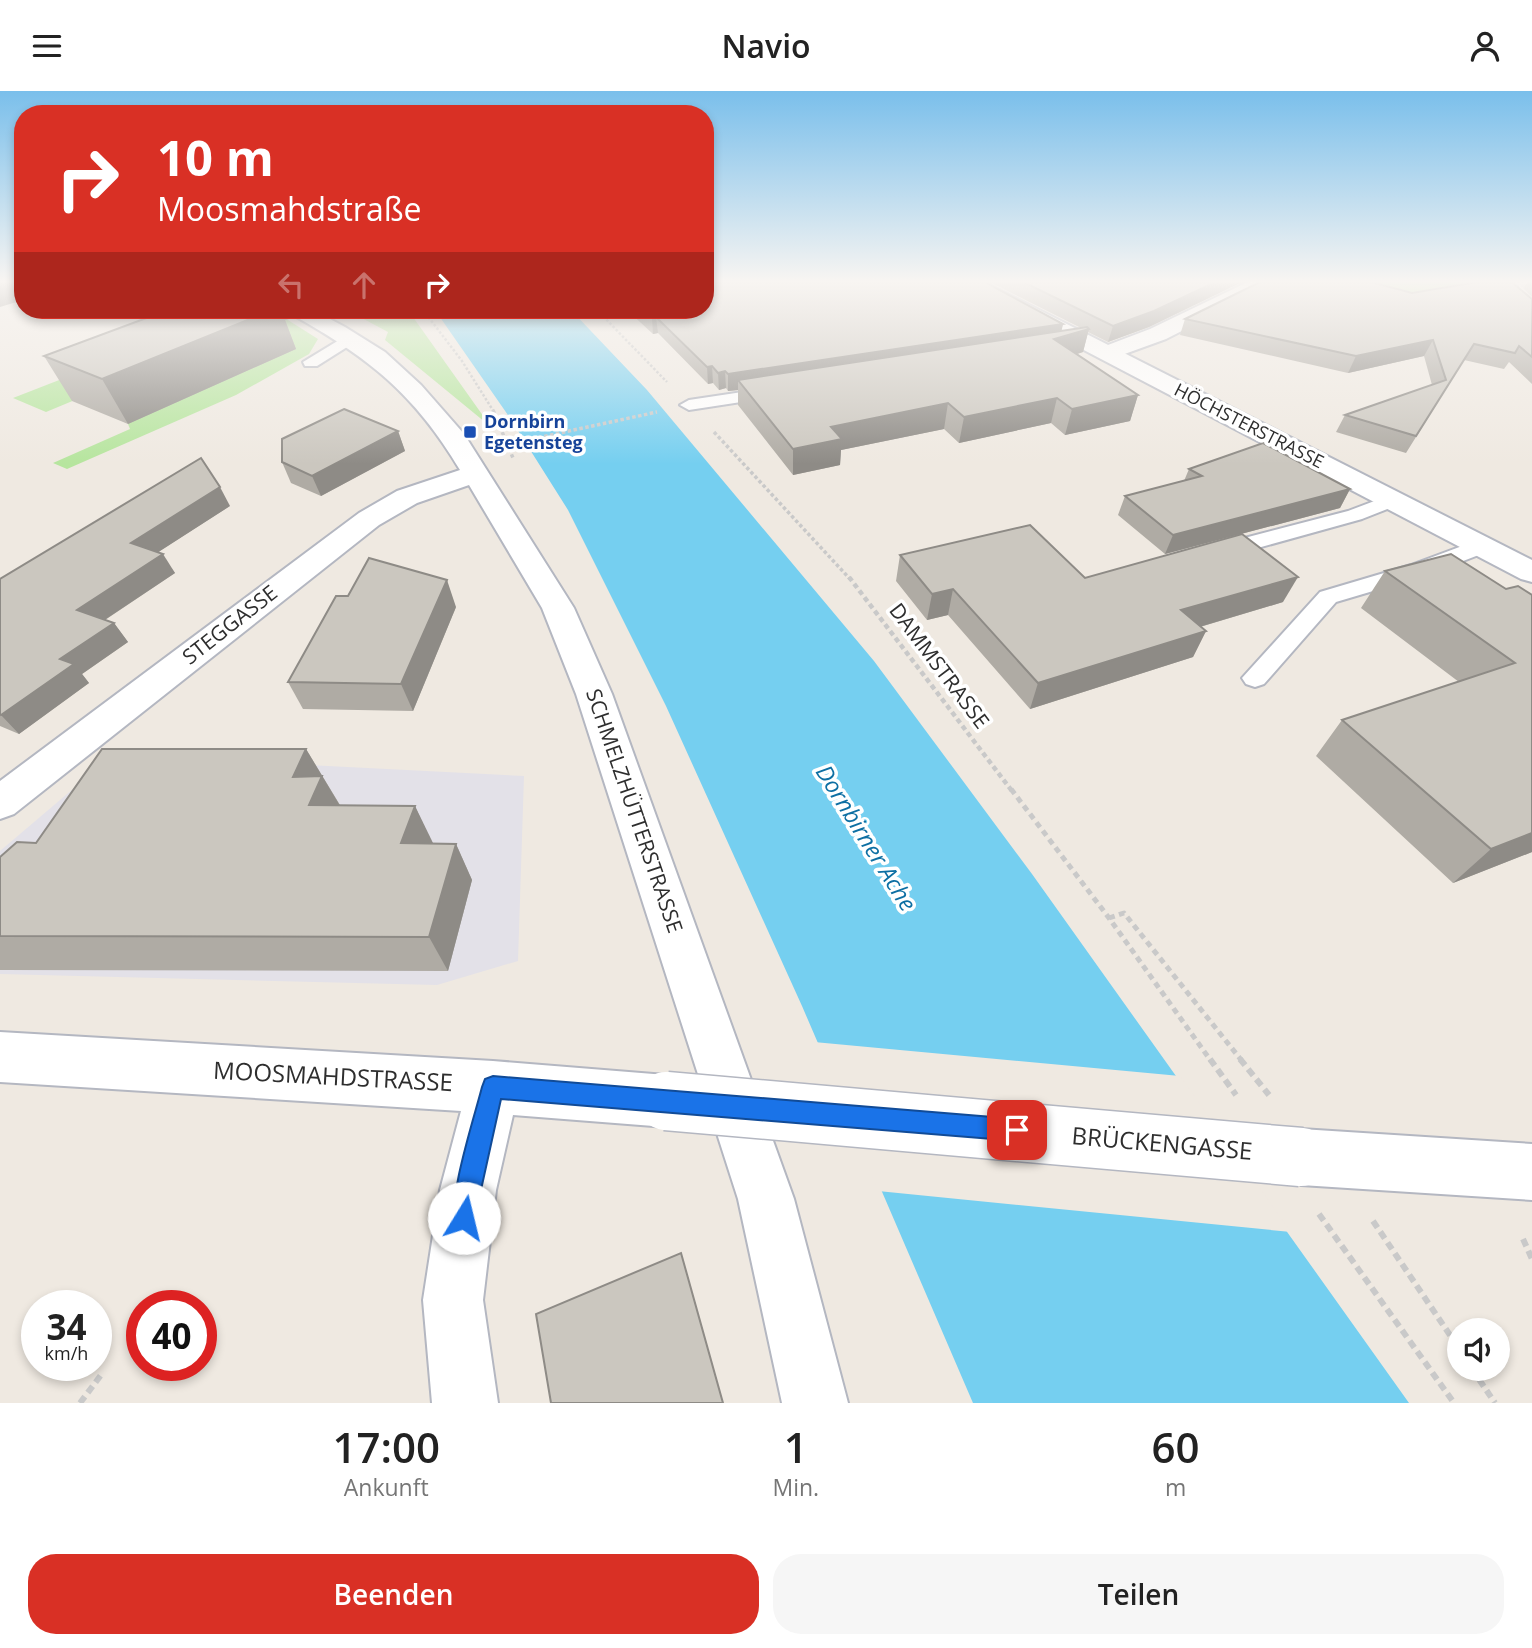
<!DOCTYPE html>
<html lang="de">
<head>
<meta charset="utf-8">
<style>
	body { margin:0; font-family:"Open Sans",sans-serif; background:#f6f6f6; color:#222; height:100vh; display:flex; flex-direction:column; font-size:26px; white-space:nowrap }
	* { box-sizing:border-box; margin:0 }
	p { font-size:23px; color:#767676 }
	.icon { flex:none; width:38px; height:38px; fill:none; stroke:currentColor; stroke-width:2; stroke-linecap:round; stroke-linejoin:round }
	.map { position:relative; height:1312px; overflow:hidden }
	.side { display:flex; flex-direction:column; background:#fff; flex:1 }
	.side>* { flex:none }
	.banner { position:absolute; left:14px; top:14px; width:700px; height:214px; border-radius:28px; box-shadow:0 4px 10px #0003; background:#d93025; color:#fff; overflow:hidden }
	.fabs { position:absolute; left:1447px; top:1227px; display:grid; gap:14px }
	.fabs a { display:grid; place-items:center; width:63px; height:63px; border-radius:50%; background:#fff; box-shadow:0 4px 10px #0003; font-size:35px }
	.speed { position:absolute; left:21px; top:1199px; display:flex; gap:14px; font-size:35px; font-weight:700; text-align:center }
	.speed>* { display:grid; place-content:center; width:91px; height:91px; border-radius:50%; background:#fff; box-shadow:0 4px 10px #0003; line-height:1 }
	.speed small { font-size:18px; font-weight:400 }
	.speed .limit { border:10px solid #d22; background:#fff; color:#111 }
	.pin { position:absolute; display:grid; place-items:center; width:60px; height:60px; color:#fff; margin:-30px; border-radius:14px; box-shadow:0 4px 10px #0006 }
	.me { position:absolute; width:77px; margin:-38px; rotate:9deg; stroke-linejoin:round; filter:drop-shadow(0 0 5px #0008) }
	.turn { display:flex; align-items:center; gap:24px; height:147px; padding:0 28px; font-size:32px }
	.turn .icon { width:91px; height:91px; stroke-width:2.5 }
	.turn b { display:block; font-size:49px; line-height:60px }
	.lanes { display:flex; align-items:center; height:66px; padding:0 28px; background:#0003; justify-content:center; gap:35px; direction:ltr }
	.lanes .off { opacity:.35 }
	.eta { display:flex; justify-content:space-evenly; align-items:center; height:119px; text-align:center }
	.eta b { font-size:42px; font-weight:600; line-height:49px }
	.primary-button { display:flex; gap:14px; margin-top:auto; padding:14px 28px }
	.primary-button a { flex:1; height:80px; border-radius:28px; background:#d93025; color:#fff; font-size:28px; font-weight:600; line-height:80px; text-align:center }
	.primary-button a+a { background:#f6f6f6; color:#222 }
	header { display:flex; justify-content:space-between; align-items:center; height:91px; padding:0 28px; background:#fff; font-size:32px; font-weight:600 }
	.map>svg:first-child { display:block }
	.industrial { fill:#e3e1e8 }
	.green { fill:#b6e59e }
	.water { fill:#75cff0 }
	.pier { fill:#efe9e1 }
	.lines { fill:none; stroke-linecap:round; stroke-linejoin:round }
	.lane-casing { stroke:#b4b7c1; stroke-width:4 }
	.street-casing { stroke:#b4b7c1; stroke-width:4 }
	.secondary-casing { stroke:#b4b7c1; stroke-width:4 }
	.path-far4 { stroke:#c9c9c9; stroke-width:2.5; stroke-dasharray:2.5 2; stroke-linecap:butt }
	.path-far3 { stroke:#c9c9c9; stroke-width:3.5; stroke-dasharray:3.5 2.5; stroke-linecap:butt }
	.path-far2 { stroke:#c9c9c9; stroke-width:4.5; stroke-dasharray:5 3.5; stroke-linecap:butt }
	.path-far1 { stroke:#c9c9c9; stroke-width:5; stroke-dasharray:6 4.5; stroke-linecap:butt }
	.path { stroke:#c9c9c9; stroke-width:6; stroke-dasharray:8 5; stroke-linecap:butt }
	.lane { fill:#fff; fill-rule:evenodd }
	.street { fill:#fff; fill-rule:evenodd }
	.secondary { fill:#fff; fill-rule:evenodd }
	.secondary-bridge-casing { stroke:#b4b7c1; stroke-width:61; stroke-linecap:butt }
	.secondary-bridge { stroke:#fff; stroke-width:58 }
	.wall { fill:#afaba4 }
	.shaded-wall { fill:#8e8b86 }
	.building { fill:#cbc7bf; stroke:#8e8b86; stroke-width:2 }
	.route { fill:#1a73e8; stroke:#114b97; stroke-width:2 }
	.transit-dot { fill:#1a4fb4; stroke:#fff; stroke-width:2.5 }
	.labels { text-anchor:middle; stroke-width:7; stroke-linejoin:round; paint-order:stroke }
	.far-transit-label { font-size:18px; font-weight:bold; fill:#164399; stroke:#fff; text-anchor:start }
	.far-street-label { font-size:18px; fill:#2e2e2e; stroke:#fff }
	.street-label { font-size:21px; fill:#2e2e2e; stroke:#fff }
	.water-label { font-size:23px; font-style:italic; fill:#0d6fa3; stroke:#fff }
	.near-street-label { font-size:24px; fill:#2e2e2e; stroke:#fff }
</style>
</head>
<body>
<header><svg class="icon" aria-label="menu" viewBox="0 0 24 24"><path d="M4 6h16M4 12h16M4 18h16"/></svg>Navio<svg class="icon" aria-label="person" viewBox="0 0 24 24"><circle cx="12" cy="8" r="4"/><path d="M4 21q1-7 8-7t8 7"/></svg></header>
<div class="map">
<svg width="1532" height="1312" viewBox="0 0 1532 1312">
	<rect width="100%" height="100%" fill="#efe9e1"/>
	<!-- industrial -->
	<path class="industrial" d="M113,664l411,21 -6,185 -81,24 -437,-11v-123z"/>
	<!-- green -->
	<g class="green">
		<path d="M1308,189h172l37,28z"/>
		<path d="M147,219l133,5 38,24 -9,15 -73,41 -169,74 -14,-6 77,-34 -2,-5 65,-97z"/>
		<path d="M386,219h22l83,117 -106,-87 3,-8 -30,-16z"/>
		<path d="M144,256l51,3 -149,62 -33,-14z"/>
	</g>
	<!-- water -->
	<path class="water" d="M435,219h136l76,80 227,271 158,213 377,529h-436l-171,-397 -136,-300 -98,-196 -58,-92z"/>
	<!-- pier -->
	<path class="pier" d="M814,951l366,34 111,156 -413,-41z"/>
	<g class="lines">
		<!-- lane casing -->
		<g class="lane-casing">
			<g id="lane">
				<path d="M349,243l6,2 2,3 -2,3 -38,24h-12l-2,-4z"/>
				<path d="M775,296l9,5 -3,4 -92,14 -9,-5 9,-5z"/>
				<path d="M1393,403l7,2 3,4 -3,4 -38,15 -144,40 -8,-2 -3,-5 3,-5 138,-36z"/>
				<path d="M1481,448l8,2 3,5 -3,5 -62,24 -91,27 -72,82 -9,3 -9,-3 -4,-6 78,-86 91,-27z"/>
			</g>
		</g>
		<!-- street casing -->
		<g class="street-casing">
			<path id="street" d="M1252,189h25l-3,4 -108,55 -58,21 -8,-2 -3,-5 3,-5 50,-19z"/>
		</g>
		<!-- secondary casing -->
		<g class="secondary-casing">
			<g id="secondary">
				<path d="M955,189h25l552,280v22l-11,-3 -563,-295z"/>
				<path d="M288,219h25l32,17 40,25 36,33 43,49 110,174 38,86 182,505 54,204h-66l-44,-204 -162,-505 -34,-86 -73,-123 -52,18 -38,22 -365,289 -14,5v-38l359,-268 38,-22 63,-21c-46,-77 -92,-113 -169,-156z"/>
				<path d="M0,941l493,29 173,14 19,7 7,19 -7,19 -19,7 -153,-12 -17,75 -13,110 15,103h-66l-9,-103 17,-110 21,-79 -461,-29z"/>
				<path d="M1301,1038l231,15v56l-231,-15 -19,-9 -9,-19 9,-19z"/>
			</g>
		</g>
		<!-- path-far4 -->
		<g class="path-far4">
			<path d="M1512,196l20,-2"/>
			<path d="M423,219l39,51 32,51"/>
			<path d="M597,219l70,72"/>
		</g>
		<!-- path-far3 -->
		<g class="path-far3">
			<path d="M493,319l20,48"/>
			<path d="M714,341l136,147"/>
			<path d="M509,353l148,-32"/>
		</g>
		<!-- path-far2 -->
		<path class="path-far2" d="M849,486l163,214"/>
		<!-- path-far1 -->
		<g class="path-far1">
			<path d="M1011,698l98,129 102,143"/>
			<path d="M1109,827l15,-5 118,148"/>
		</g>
		<!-- path -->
		<g class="path">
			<path d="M1210,968l26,36"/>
			<path d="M1240,968l29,36"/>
			<path d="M1319,1123l135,189"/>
			<path d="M1373,1130l87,129"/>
			<path d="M1523,1148l9,20"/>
			<path d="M1472,1278l23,34"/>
			<path d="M80,1312l21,-28"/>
		</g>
		<!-- lane -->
		<use href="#lane" class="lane"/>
		<!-- street -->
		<use href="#street" class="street"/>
		<!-- secondary -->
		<use href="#secondary" class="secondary"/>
		<!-- secondary-bridge casing -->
		<g class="secondary-bridge-casing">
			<path id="secondary-bridge" d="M666,1010l635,56"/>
		</g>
		<!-- secondary-bridge -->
		<use href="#secondary-bridge" class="secondary-bridge"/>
	</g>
	<!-- wall -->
	<g class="wall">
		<path d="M986,189h260l-97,47 -41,15 -20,-10 -5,20 -6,2 61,41 -8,26 -65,14 -14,-12 -92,20 -15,-14 -103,21 -1,15 -47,10 -55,-70v-15l-10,1 -2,-3 -7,2 -6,-7 -5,1 -50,-51 -5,1 -26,-24h78l358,14 -2,7 20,-3z"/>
		<path d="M1529,189h3v17l-9,-9z"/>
		<path d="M1412,202l120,6v85l-23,-22 -5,7 -40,-9 -58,93 -70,-21 9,-17 87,-30 -8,-29 -76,17 -168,-38 5,-16z"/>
		<path d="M168,219h121l4,8 -8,2 11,29 -168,75 -56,-23 -28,-45z"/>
		<path d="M398,340l7,20 -84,45 -30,-13 -9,-21z"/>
		<path d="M1189,378l161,20 -10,19 -175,46 -47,-39 7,-19 59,-15z"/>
		<path d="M230,415l-72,46 17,21 -70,47 9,3 14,19 -46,32 7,9 -70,51 -19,-8v-147z"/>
		<path d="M900,464l185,23 198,24 -83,25 6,4 -13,26 -163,52 -82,-94 -21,5 -31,-39z"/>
		<path d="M1385,480l121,18 26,6v257l-79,31 -137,-127 26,-36 117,-38 -98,-74z"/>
		<path d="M456,516l-43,104 -110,-2 -15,-27z"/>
		<path d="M306,658l34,56 75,1 17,38h24l16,36 -24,91 -448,-1v-113z"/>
	</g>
	<!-- shaded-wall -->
	<g class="shaded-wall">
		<path d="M0,189h23v20l-23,7z"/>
		<path d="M1220,189h26l-97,47 -41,15 5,-16z"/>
		<path d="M238,219h51l4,8 -8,2 11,29 -168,75 -26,-45z"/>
		<path d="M656,226l2,16 -5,1 -1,-16z"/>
		<path d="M1063,233l-3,14 29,-9 -6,23 -34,11 -311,17v10l-10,1v-17z"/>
		<path d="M1433,249l-9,16 -76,17 8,-17z"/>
		<path d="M712,275l1,17 -5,1 -1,-17z"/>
		<path d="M725,280l1,17 -7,2 -1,-17z"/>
		<path d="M1138,304l-8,26 -65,14 7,-26z"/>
		<path d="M1057,307l-6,25 -92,20 5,-26z"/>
		<path d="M948,312l-4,26 -103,21 -1,15 -47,10v-26l38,-22z"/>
		<path d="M398,340l7,20 -84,45 -9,-20z"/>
		<path d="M220,396l10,19 -87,56 -12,-19z"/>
		<path d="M1350,398l-10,19 -175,46 8,-19z"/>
		<path d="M163,463l12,19 -84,56 -14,-19z"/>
		<path d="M1298,486l-15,25 -114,34 12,-26z"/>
		<path d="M447,489l9,27 -43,104 -12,-27z"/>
		<path d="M953,498l-5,26 -21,5 5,-26z"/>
		<path d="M114,532l14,19 -46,32 7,9 -70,51 -18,-19 59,-56z"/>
		<path d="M1206,540l-13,26 -163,52 8,-26z"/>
		<path d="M306,658l39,65 -12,28 -40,-65z"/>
		<path d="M415,715l18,37 -12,37 -20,-37z"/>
		<path d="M1532,742v19l-79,31 38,-34z"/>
		<path d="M456,753l16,36 -24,91 -19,-34z"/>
	</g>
	<!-- building -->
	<g class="building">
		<path d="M705,189h276l82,44 -335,50 -3,-3 -7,2 -6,-7 -5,1 -51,-50 -4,1 -9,-8h62z"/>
		<path d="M1019,189h201l-66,31 -41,15z"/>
		<path d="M1264,189h100l48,13 65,-11 2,-2h30l23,19v58l-13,-11 -4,7 -41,-9 -58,92 -71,-21 101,-35 -13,-40 -77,16 -171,-37z"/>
		<path d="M168,219h104l-170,69 -58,-23z"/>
		<path d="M1087,236l2,2 -35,10 84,56 -66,14 -15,-11 -93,19 -16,-14 -117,24 11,12 -49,10 -55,-69z"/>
		<path d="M344,318l54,22 -86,45 -30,-14v-23z"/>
		<path d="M1263,352l87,46 -177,46 -48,-39 77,-20 -13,-7z"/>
		<path d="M201,367l19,29 -89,56 32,11 -86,56 37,13 -54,36 14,5 -73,51 -1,-1v-135z"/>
		<path d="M1030,434l55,53 157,-44 56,43 -117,33 25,21 -168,52 -85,-94 -21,5 -32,-39z"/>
		<path d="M1451,463l55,35 12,-3 14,9v238l-41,16 -149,-129 173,-57 -130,-92z"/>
		<path d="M369,467l78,22 -46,104 -113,-2 48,-86h12z"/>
		<path d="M102,658h204l-13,28 29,-1 -13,29 106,1 -14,37 55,1 -27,93 -429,-1v-79l17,-15 19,1z"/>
		<path d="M681,1162l42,150h-172l-15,-89z"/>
	</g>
	<!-- sky -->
	<linearGradient id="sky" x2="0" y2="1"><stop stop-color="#7abfeb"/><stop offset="0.51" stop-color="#f8f5f2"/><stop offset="1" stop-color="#f8f5f2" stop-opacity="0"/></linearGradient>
	<rect width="1532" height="373" fill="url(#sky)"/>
	<!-- route -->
	<path class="route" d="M493,985l524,43 8,3 3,8 -3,8 -8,3 -516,-42 -28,127 -9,4 -8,-4c-10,-23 19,-111 26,-139l3,-8z"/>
	<!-- markers -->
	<rect class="transit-dot" x="463" y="334" width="14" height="14" rx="3.5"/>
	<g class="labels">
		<!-- far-transit labels -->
		<g class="far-transit-label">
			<text x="484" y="337">Dornbirn<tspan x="484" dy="21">Egetensteg</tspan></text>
		</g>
		<!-- far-street labels -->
		<g class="far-street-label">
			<text transform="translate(1249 335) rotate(27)" y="6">HÖCHSTERSTRASSE</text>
		</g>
		<!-- street labels -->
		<g class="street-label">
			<text transform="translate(230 534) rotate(-38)" y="7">STEGGASSE</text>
			<text transform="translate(939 575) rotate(53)" y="7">DAMMSTRASSE</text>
			<text transform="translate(634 720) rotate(71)" y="7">SCHMELZHÜTTERSTRASSE</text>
		</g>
		<!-- water labels -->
		<g class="water-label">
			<text transform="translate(866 747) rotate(58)" y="8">Dornbirner Ache</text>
		</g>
		<!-- near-street labels -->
		<g class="near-street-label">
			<text transform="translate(333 986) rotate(3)" y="8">MOOSMAHDSTRASSE</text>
			<text transform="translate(1162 1053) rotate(5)" y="8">BRÜCKENGASSE</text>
		</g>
	</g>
</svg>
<div class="fabs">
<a><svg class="icon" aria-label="sound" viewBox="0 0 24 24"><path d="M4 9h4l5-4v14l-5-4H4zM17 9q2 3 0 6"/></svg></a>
</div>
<div class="speed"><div>34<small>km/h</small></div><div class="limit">40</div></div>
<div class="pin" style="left:1017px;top:1039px;background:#d93025"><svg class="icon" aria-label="arrive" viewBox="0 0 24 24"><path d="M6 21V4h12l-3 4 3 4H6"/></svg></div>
<svg class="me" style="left:464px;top:1127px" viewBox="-20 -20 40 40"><circle r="19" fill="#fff"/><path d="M0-13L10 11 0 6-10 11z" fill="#1a73e8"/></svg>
<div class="banner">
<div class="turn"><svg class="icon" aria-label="right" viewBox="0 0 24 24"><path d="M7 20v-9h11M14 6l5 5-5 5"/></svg><div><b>10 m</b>Moosmahdstraße</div></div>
<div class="lanes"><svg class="icon off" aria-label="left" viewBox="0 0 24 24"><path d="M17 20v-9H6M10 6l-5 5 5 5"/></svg><svg class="icon off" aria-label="ahead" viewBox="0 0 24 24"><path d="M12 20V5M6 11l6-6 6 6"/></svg><svg class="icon" aria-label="right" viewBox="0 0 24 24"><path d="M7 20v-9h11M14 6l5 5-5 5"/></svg></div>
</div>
</div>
<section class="side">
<div class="eta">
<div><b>17:00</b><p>Ankunft</p></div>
<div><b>1</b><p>Min.</p></div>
<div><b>60</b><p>m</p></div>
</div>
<div class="primary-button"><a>Beenden</a><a>Teilen</a></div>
</section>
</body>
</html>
